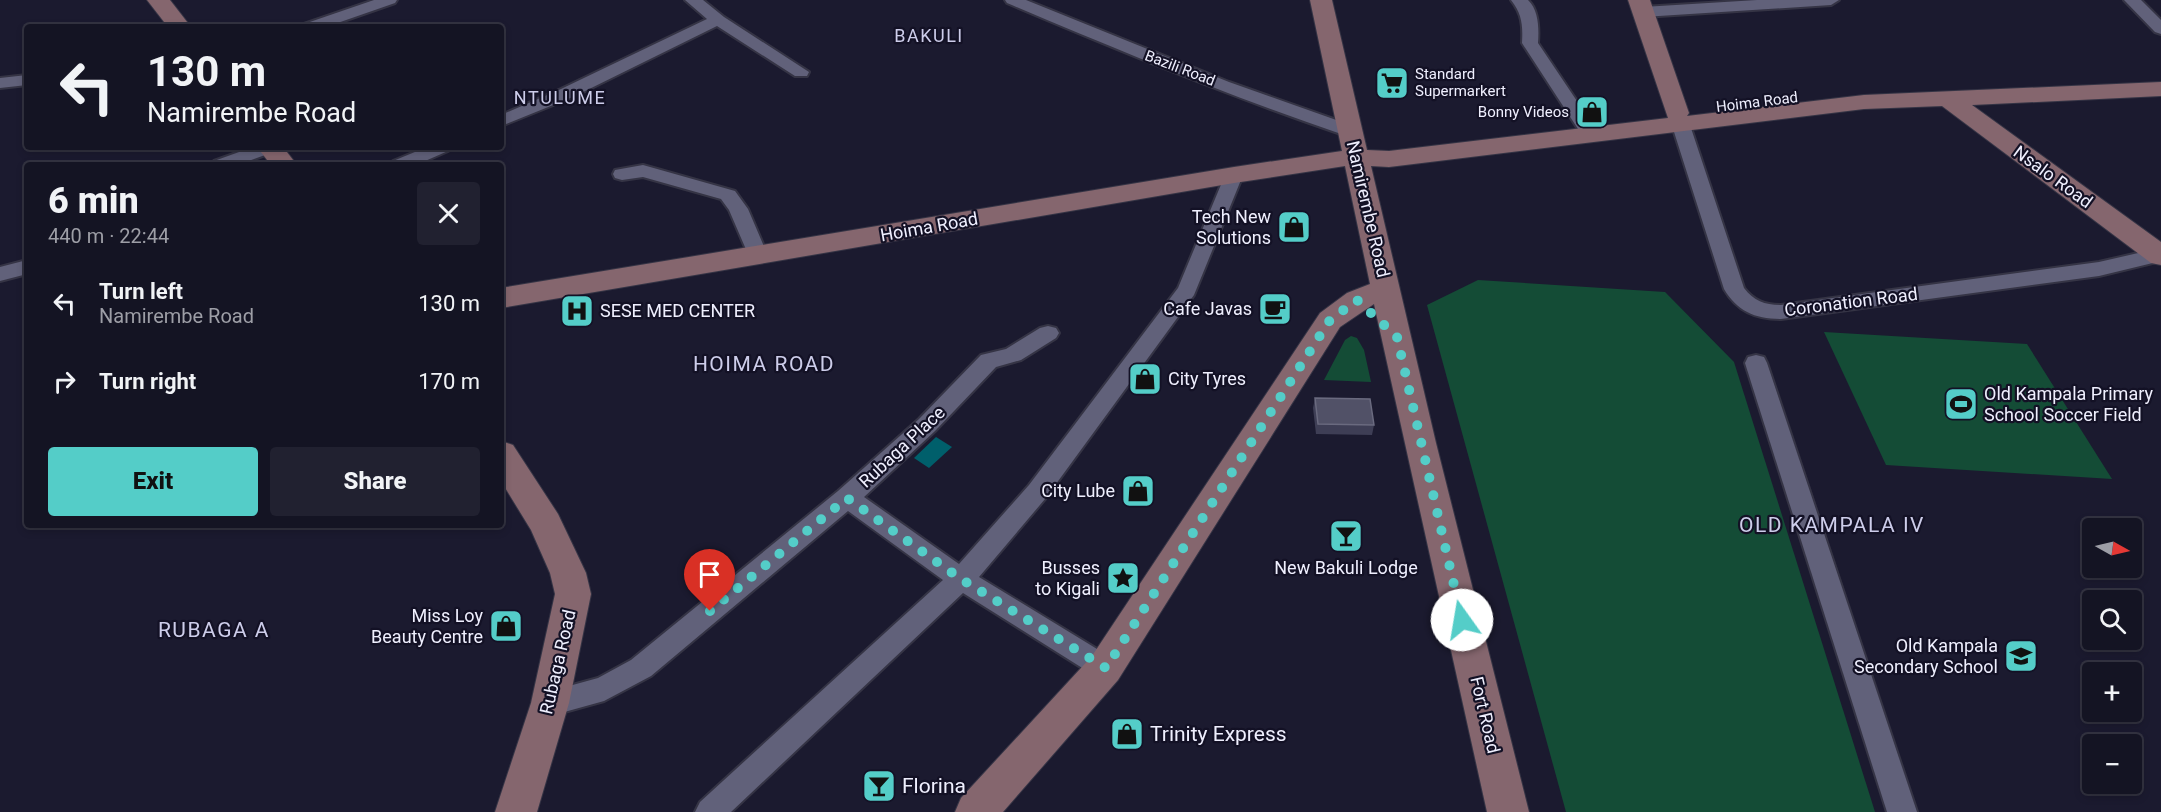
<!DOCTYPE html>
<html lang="en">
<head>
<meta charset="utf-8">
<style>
	body { margin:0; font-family:Roboto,sans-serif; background:#212130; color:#f1f3f6; height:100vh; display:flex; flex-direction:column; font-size:22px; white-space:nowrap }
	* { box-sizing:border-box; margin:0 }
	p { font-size:20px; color:#9d9ea6 }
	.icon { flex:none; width:33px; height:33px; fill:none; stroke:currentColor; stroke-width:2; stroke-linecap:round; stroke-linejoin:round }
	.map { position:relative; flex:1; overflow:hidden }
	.side { position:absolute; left:24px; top:162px; width:480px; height:366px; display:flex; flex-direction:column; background:#141423; border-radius:6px; box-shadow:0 3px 9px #0003,0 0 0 2px #333341 }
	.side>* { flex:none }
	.guide { position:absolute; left:24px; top:24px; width:480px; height:126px; border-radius:6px; box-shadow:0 3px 9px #0003,0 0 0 2px #333341; background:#141423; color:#f1f3f6; overflow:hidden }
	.needle { width:39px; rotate:98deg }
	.buttons { position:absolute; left:2082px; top:518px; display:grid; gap:12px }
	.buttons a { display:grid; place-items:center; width:60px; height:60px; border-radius:6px; background:#141423; box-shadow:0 3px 9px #0003,0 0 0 2px #333341; font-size:30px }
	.pin { position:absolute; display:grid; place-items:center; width:51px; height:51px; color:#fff; margin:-62px -26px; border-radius:50% 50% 50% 0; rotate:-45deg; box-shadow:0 0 6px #0007 }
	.pin .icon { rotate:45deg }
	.me { position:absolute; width:66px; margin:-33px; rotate:347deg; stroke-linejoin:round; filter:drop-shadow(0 0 4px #0008) }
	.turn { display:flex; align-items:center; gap:21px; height:126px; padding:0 24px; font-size:27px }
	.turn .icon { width:78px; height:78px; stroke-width:2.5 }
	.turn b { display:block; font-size:42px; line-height:51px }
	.round { display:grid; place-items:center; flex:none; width:63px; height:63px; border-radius:6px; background:#212130 }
	.overview { display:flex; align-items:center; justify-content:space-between; height:102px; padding:0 24px }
	h1 { font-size:36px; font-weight:800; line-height:45px }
	.cta { display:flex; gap:12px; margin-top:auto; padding:12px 24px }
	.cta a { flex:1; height:69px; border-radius:6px; background:#54cdc8; color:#111; font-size:24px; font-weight:800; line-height:69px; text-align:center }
	.cta a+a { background:#212130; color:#f1f3f6 }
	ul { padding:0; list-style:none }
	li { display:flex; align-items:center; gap:18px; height:78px; padding:0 24px }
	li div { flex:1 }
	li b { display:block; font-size:22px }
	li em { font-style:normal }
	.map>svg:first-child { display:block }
	.green { fill:#144c36 }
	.water { fill:#005f6b }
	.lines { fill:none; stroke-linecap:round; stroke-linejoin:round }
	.street-casing { stroke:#353445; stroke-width:4 }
	.secondary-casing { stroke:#353445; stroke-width:2 }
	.street { fill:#61617a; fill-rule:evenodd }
	.secondary { fill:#85666e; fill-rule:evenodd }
	.wall { fill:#3e3e55 }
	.building { fill:#515167; stroke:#6a6a7f; stroke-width:1.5 }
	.route { stroke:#54cdc8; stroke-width:10; stroke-dasharray:0 18 }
	.labels { text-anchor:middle; stroke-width:4.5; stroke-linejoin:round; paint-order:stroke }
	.far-street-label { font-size:15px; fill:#efeffe; stroke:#131125 }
	.far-poi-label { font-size:15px; fill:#efeffe; stroke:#131125; text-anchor:start }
	.far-quarter-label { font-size:18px; letter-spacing:1.5px; fill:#cdcdea; stroke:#131125 }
	.street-label { font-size:18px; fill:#efeffe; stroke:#131125 }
	.poi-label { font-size:18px; fill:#efeffe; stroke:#131125; text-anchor:end }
	.quarter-label { font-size:21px; letter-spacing:1.5px; fill:#cdcdea; stroke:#131125 }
	.near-poi-label { font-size:21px; fill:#efeffe; stroke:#131125; text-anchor:start }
</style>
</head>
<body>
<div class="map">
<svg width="2161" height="812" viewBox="0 0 2161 812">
	<rect width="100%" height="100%" fill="#1b1a2f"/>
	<!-- green -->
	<g class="green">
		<path d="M1478,280l187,12 69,70 141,450h-309l-139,-507z"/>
		<path d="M1824,332l203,12 85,135 -226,-14z"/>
		<path d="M1351,336l6,2 7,12 7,32 -47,-2 21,-40z"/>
	</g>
	<!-- water -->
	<path class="water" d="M936,437l16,10 -23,21 -15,-10z"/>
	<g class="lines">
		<!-- street casing -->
		<g class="street-casing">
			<g id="street">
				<path d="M374,0h23l-2,3 -69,24h-24l2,-3z"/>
				<path d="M685,0h18l21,17 85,55 -2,4h-12l-78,-50 -144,71 -72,29v-11l60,-26 146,-70z"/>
				<path d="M1005,0h21l203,82 127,45 3,4 -3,4h-12c-115,-39 -226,-85 -337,-132z"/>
				<path d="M1511,0h17c11,10 11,30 10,43l55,82 -3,4h-12l-56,-86c1,-18 0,-29 -11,-43z"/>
				<path d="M1757,0h82l-8,5 -188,12 -8,-5 8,-5z"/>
				<path d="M2124,0h17l20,20v14l-6,-2z"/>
				<path d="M27,75v10l-27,3v-10z"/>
				<path d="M1677,108l6,1 3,4 58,175c10,13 21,17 37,17l318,-43 61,-14 1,13 -62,15 -318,43c-26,0 -44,-8 -57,-30l-56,-176 3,-4z"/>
				<path d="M253,147h26l-3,4 -38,14h-26l2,-4z"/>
				<path d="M427,147h24l-3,4 -32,14h-25l2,-4z"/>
				<path d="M643,165l92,26 13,18 20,47 -3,5 -7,2 -7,-2 -22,-51 -8,-11 -78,-22 -21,3 -7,-2 -2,-4 2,-4z"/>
				<path d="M1234,169l7,2 2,4 -49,120 -149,204 -66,78 136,83 3,8 -3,8 -10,4 -10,-4 -132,-83 -232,219h-36l5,-10 243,-222 -95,-69 -197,165 -47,25 -54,15 -10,-4 -4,-9 4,-9 58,-16 33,-18 207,-169 81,-72 62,-64 25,-6 34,-21 8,-2 8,2 3,5 -3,5 -35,22 -25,7 -61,64 -71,66 95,67 70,-79 149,-197 47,-113 2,-4z"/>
				<path d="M27,260v14l-27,7v-14z"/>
				<path d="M1756,355l8,2 3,6 150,449h-30l-142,-449 3,-6z"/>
			</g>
		</g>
		<!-- secondary casing -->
		<g class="secondary-casing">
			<g id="secondary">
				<path d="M147,0h23l21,27h-23z"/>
				<path d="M1310,0h22l35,150 22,1 279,-33 -40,-118h22l39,113 -2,3 177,-21 297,-13v14l-189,9 189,137v23l-10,-2 -209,-157 -78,3 -475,58 -18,-1 65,277 93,369h-42l-113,-508 -34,23 -222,353 -115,132h-48l6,-14 131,-142 228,-343 27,-20 23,-9 -25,-118 -111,17 -733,125v-20l733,-121 108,-16z"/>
				<path d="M257,147h26l14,18h-26z"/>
				<path d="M501,441l12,4 45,69 28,59 5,21 -22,109 -32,109h-42l36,-109 24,-109 -5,-21 -19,-43 -30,-49z"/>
			</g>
		</g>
		<!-- street -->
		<use href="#street" class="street"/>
		<!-- secondary -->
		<use href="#secondary" class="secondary"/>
	</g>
	<!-- wall -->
	<path class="wall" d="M1315,398l59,27 -2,10 -56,-1 -3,-26z"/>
	<!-- building -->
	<path class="building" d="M1315,398l55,1 4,26 -56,-1z"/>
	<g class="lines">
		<!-- route -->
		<path class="route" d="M710,611l137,-113 114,81 145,89 224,-348 27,-20 40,37 65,283"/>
	</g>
	<!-- icons -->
	<defs>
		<g id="supermarket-square" transform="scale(1.725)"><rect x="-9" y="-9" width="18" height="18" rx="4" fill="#54cdc8" stroke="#131125"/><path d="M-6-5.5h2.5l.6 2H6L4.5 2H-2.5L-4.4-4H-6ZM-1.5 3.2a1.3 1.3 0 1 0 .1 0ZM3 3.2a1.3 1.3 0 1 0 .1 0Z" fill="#111"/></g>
		<g id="shop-square" transform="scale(1.725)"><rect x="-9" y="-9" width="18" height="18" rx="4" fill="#54cdc8" stroke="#131125"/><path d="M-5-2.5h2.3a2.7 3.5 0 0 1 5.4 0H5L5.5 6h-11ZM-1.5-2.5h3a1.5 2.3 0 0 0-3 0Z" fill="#111"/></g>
		<g id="cafe-square" transform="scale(1.725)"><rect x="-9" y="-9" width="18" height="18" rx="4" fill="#54cdc8" stroke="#131125"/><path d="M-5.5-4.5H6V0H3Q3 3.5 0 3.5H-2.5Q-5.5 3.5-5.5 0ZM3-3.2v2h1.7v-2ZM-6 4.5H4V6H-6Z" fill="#111"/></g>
		<g id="hospital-square" transform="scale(1.725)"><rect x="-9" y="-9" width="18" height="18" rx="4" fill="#54cdc8" stroke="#131125"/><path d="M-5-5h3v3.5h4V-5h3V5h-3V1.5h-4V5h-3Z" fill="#111"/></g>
		<g id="stadium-square" transform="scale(1.725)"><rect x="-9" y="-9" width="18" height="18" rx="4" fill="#54cdc8" stroke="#131125"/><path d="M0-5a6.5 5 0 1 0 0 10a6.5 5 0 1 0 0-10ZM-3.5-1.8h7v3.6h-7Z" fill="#111"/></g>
		<g id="bar-square" transform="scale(1.725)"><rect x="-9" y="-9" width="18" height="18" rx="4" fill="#54cdc8" stroke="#131125"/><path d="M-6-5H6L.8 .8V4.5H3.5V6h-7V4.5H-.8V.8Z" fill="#111"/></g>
		<g id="sight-square" transform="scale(1.725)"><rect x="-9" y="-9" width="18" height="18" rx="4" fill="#54cdc8" stroke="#131125"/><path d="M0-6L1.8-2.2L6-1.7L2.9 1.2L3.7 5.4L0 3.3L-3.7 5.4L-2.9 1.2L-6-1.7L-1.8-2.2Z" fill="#111"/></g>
		<g id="school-square" transform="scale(1.725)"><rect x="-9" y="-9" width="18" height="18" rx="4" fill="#54cdc8" stroke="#131125"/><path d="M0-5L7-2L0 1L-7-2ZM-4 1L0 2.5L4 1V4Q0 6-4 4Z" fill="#111"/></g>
	</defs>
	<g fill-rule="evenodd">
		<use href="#supermarket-square" x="1392" y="83"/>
		<use href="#shop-square" x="1592" y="112"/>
		<use href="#shop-square" x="1294" y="227"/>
		<use href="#cafe-square" x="1275" y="309"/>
		<use href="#hospital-square" x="577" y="311"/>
		<use href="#shop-square" x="1145" y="379"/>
		<use href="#stadium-square" x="1961" y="404"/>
		<use href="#shop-square" x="1138" y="491"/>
		<use href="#bar-square" x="1346" y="536"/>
		<use href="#sight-square" x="1123" y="578"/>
		<use href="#shop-square" x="506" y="626"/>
		<use href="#school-square" x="2021" y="656"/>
		<use href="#shop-square" x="1127" y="734"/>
		<use href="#bar-square" x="879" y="786"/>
	</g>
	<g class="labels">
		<!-- far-street labels -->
		<g class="far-street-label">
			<text transform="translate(1180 68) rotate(21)" y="5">Bazili Road</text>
			<text transform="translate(1757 102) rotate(-7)" y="5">Hoima Road</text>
		</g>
		<!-- far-poi labels -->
		<g class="far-poi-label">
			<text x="1415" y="79">Standard<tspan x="1415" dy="17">Supermarkert</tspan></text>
			<text x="1569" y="117" text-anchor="end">Bonny Videos</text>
		</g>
		<!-- far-quarter labels -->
		<g class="far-quarter-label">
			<text x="929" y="42">BAKULI</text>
			<text x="560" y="104">NTULUME</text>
		</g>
		<!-- street labels -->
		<g class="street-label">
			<text transform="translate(2053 177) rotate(36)" y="6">Nsalo Road</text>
			<text transform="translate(1368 209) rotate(77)" y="6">Namirembe Road</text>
			<text transform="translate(929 227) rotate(-10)" y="6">Hoima Road</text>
			<text transform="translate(1851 302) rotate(-7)" y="6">Coronation Road</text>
			<text transform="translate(902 447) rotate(-43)" y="6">Rubaga Place</text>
			<text transform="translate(558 662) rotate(-77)" y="6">Rubaga Road</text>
			<text transform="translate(1485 715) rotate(77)" y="6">Fort Road</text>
		</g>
		<!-- poi labels -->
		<g class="poi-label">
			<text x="1271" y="223">Tech New<tspan x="1271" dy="21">Solutions</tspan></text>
			<text x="1252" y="315">Cafe Javas</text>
			<text x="600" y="317" text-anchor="start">SESE MED CENTER</text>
			<text x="1168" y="385" text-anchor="start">City Tyres</text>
			<text x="1984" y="400" text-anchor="start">Old Kampala Primary<tspan x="1984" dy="21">School Soccer Field</tspan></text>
			<text x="1115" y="497">City Lube</text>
			<text x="1100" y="574">Busses<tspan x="1100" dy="21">to Kigali</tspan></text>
			<text x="1346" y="574" text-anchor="middle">New Bakuli Lodge</text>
			<text x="483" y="622">Miss Loy<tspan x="483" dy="21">Beauty Centre</tspan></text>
			<text x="1998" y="652">Old Kampala<tspan x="1998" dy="21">Secondary School</tspan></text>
		</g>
		<!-- quarter labels -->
		<g class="quarter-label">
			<text x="764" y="371">HOIMA ROAD</text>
			<text x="1832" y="532">OLD KAMPALA IV</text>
			<text x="214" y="637">RUBAGA A</text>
		</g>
		<!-- near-poi labels -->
		<g class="near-poi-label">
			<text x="1150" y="741">Trinity Express</text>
			<text x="902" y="793">Florina</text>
		</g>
	</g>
</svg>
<div class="buttons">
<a><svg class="needle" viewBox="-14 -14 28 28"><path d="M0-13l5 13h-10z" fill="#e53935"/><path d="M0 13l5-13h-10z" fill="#9d9ea6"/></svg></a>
<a><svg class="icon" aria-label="search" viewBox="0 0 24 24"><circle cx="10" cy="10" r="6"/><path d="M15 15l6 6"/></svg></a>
<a>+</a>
<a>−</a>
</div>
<div class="pin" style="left:710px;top:611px;background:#d93025"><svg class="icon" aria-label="arrive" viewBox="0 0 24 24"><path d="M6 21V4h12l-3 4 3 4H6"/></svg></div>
<svg class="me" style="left:1462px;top:620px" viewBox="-20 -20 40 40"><circle r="19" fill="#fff"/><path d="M0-13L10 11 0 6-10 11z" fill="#54cdc8"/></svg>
<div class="guide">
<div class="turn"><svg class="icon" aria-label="left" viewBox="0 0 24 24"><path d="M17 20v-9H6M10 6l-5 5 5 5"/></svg><div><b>130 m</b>Namirembe Road</div></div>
</div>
<section class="side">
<div class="overview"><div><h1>6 min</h1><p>440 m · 22:44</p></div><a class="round"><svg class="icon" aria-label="close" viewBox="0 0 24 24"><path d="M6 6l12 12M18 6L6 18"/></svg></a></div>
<ul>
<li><svg class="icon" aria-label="left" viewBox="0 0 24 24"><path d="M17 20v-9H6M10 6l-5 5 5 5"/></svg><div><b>Turn left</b><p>Namirembe Road</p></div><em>130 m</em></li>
<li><svg class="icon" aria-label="right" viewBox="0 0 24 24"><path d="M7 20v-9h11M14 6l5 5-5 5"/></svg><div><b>Turn right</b></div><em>170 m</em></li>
</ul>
<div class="cta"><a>Exit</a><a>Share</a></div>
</section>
</div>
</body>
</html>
